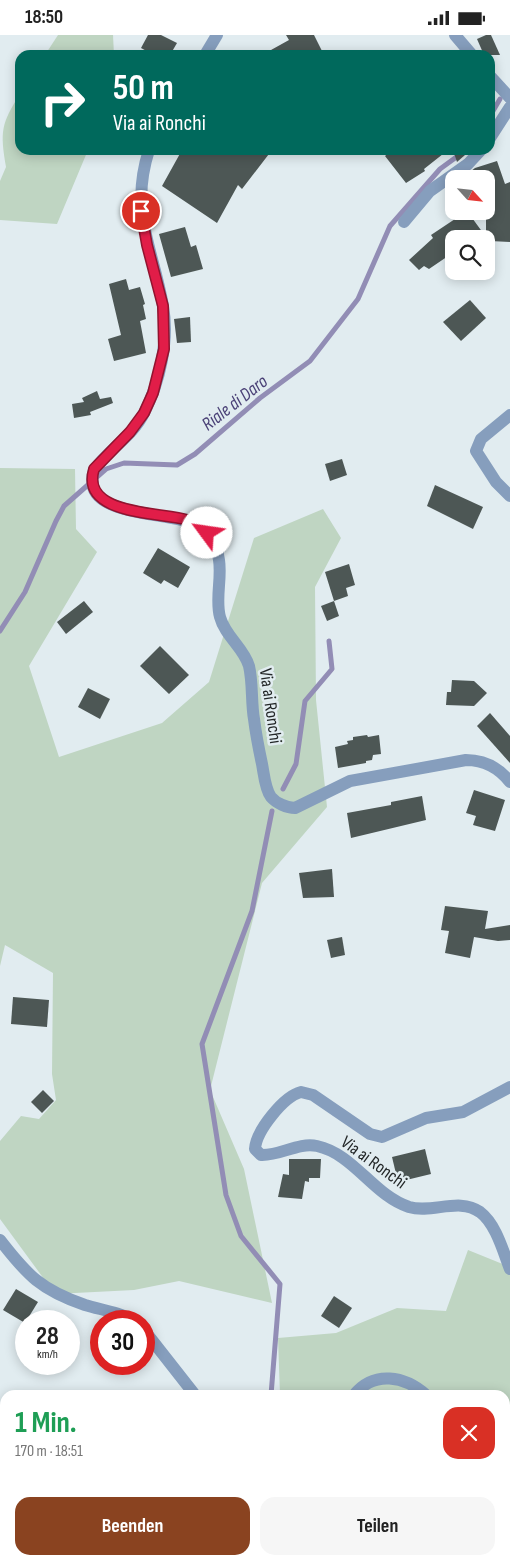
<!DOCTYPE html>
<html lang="de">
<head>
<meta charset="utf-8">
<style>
	body { margin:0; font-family:"Sofia Sans Condensed",sans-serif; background:#f6f6f6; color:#222; height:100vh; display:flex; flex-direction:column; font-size:19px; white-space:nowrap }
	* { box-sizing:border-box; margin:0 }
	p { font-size:16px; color:#767676 }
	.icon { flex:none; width:28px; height:28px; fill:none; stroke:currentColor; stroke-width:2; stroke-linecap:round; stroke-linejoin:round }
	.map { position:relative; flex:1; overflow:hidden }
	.side { position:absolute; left:0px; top:1355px; width:510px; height:175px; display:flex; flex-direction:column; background:#fff; border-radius:15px 15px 0 0; box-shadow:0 2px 12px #0003 }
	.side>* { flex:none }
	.hud { position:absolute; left:15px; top:15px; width:480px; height:105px; border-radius:15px; box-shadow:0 2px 12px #0003; background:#00695c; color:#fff; overflow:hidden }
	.needle { width:32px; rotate:117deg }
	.controls { position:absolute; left:445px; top:135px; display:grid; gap:10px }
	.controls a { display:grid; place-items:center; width:50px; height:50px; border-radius:10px; background:#fff; box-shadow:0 2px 12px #0003; font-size:25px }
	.speed { position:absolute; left:15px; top:1275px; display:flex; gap:10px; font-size:25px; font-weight:700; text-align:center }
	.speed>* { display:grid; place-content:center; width:65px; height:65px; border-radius:50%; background:#fff; box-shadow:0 2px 12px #0003; line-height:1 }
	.speed small { font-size:12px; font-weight:400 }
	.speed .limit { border:8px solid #d22; background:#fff; color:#111 }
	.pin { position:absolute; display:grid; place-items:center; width:42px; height:42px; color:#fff; margin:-21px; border:2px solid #fff; border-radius:50%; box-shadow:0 1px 5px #0007 }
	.me { position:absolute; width:55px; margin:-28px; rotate:301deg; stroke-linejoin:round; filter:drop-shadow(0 0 4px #0008) }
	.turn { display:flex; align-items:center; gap:18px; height:105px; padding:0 15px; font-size:22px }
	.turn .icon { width:65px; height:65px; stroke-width:2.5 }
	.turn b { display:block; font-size:35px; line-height:42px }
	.round { display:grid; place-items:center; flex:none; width:52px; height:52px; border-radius:15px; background:#f6f6f6 }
	.overview { display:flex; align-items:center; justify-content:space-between; height:85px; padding:0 15px }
	h1 { font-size:30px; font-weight:700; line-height:38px; color:#1e9e55 }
	.primary-button { display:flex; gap:10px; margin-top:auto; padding:10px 15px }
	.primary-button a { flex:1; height:58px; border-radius:15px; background:#8a4320; color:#fff; font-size:20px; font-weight:700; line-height:58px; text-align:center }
	.primary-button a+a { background:#f6f6f6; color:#222 }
	.status { display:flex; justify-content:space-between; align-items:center; height:35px; padding:0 25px; background:#fff; direction:ltr }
	.status svg { height:14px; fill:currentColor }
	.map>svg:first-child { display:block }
	.green { fill:#bfd5c2 }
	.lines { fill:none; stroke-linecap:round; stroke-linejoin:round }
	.stream { stroke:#928db5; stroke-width:5 }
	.building { fill:#4d5755 }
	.minor { stroke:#869ebd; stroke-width:12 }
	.route-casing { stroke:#92132f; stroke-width:12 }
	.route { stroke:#e11d48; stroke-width:9 }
	.labels { text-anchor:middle; stroke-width:5; stroke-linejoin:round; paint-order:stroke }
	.street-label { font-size:18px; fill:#232728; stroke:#e1ecf0 }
	.water-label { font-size:19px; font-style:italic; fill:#4b4277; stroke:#e1ecf0 }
</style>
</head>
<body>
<div class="status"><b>18:50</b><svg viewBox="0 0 49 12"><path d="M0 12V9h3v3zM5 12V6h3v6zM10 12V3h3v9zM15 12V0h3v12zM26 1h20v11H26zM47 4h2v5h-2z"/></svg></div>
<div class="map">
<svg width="510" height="1530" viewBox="0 0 510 1530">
	<rect width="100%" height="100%" fill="#e1ecf0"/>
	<!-- green -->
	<g class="green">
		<path d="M58,0h55l1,20h-69z"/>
		<path d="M20,59v56h68l-31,74 -57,-4v-39l6,-14c-6,-36 -5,-43 14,-73z"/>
		<path d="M0,433l75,1 1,60 21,23 -68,114 30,91 103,-34 47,-41 45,-144 69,-29 18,29 -26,49 1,113 11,107 -65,76 -52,207 34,79 28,134 -93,-22 -45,9 -79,4 -55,-75v-78l21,-25 18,3 17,-19 -4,-26 1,-101 -48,-28 -5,21z"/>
		<path d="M468,1215l42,17v298h-510v-55l5,2v48h500v-165h-225l-2,-57 58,-5 61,-25 49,3z"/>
	</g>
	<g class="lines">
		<!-- stream -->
		<g class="stream">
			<path d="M490,81l10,-17"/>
			<path d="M0,596l25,-39 31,-71 8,-15 42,-37 18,-6 53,2 18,-11 65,-56 50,-37 48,-62 32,-73 50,-57 26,-19"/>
			<path d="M283,754l13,-25 9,-63 27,-32 -3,-28"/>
			<path d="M271,1360l9,-111 -39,-48 -15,-41 -24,-151 50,-133 20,-100"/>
		</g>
	</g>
	<!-- building -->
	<g class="building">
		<path d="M148,0h13l16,8 -7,12h-16l-13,-7z"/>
		<path d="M286,0h28l10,20h-62l27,-15z"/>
		<path d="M486,0h5l9,20h-16l-7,-16z"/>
		<path d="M182,115h90l-30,39 -4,-4 -21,38 -55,-37z"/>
		<path d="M392,115h56l-24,19 1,2 -19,12 -21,-27z"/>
		<path d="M453,115h9l3,5 -8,7z"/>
		<path d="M497,126l8,23 5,-2v60l-20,-1v-2h-36v13l-25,17 -5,-3 -5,4 -10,-10 24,-22 -2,-3 36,-24 19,26v-58h-25l14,-11z"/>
		<path d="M185,192l6,20 5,-2 7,24 -32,8 -12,-43z"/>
		<path d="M126,244l3,11 11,-3 5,17 -2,1 3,14 -6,2 6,32 -32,8 -6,-22 13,-4 -12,-51z"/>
		<path d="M470,265l16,18 -25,23 -18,-19z"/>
		<path d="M190,282l1,25 -14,1 -3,-24z"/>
		<path d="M97,356l3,8 11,-2 2,6 -23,9 1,3 -17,3 -2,-14 12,-2 -2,-4z"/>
		<path d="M342,424l5,16 -17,6 -5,-17z"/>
		<path d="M435,450l48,22 -10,22 -46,-23z"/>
		<path d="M158,513l32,19 -12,21 -14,-8 -3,4 -18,-11z"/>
		<path d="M349,529l6,21 -9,3 2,8 -14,5 -9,-29z"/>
		<path d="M84,566l9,11 -27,22 -9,-12z"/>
		<path d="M334,566l5,15 -12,5 -6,-15z"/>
		<path d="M160,611l29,29 -20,19 -29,-28z"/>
		<path d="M452,645l22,1 13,12 -13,13 -28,-1 1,-13h4z"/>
		<path d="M88,653l22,11 -10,20 -22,-12z"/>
		<path d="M490,678l20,23v27l-33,-37z"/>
		<path d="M367,700l1,2 11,-2 2,19 -8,1 -1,5 -6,1v2l-28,5 -3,-21 13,-3 -1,-3 6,-1v-3z"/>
		<path d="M474,755l31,10 -10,31 -22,-6 3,-9 -10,-3z"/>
		<path d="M422,761l4,24 -75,18 -4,-25 44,-8v-3z"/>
		<path d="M332,834l2,28 -31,1 -4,-25z"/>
		<path d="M445,871l43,5 -3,18 25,-4v15l-12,1 -24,-4 -4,21 -25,-5 4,-22 -8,-1z"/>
		<path d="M342,902l3,18 -14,3 -4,-18z"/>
		<path d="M13,962l36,3 -2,27 -36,-3z"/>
		<path d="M43,1055l11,11 -12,12 -11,-11z"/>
		<path d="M425,1114l6,25 -33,8 -6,-25z"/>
		<path d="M289,1124h32l-1,19h-11v4l-4,-1 -3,18 -24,-2 5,-23 6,1z"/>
		<path d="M16,1254l22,13 -13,21 -22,-13z"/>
		<path d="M334,1261l18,12 -13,20 -18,-12z"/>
	</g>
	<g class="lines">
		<!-- minor -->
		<g class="minor">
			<path d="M455,0l17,20"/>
			<path d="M205,20l12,-20"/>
			<path d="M490,41l20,22"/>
			<path d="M490,103l20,-31"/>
			<path d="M149,115c-20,62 4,98 14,156 6,35 -3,76 -19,107 -11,23 -35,36 -50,57 -16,50 80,40 104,56 13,8 19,20 21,34 3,19 -4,39 1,57 5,19 24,31 29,49 4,17 2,36 5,53 2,16 5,31 8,45 2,10 3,25 9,33 5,6 16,11 24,11l55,-27 116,-21c18,0 33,8 44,22"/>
			<path d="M404,187l26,-31 38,-27 13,-14"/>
			<path d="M510,380l-29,24 -5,12 20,31 14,14"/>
			<path d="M510,1052l-47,25 -37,6 -44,19 -12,-3 -57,-39 -12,-3c-17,4 -45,39 -46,57l6,6c19,1 37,-13 56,-9 37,8 56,49 92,61 23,7 50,-10 71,5 16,12 23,39 30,57"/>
			<path d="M0,1205c27,35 41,50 85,65 16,5 35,7 48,16"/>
			<path d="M144,1295l51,65"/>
			<path d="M354,1360c20,-25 51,-19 72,0"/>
			<path d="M505,1437l5,6"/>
			<path d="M505,1530l5,-7"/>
		</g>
	</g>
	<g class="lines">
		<!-- route casing -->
		<g class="route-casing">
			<path id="route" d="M141,176l6,34 16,61 1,43 -11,44 -9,20 -14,19 -36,37c-14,47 68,43 93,51 8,3 14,8 20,13"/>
		</g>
		<!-- route -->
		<use href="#route" class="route"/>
	</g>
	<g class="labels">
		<!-- street labels -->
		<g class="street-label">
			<text transform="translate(271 671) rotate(82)" y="6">Via ai Ronchi</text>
			<text transform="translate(374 1127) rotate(36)" y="6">Via ai Ronchi</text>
		</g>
		<!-- water labels -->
		<g class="water-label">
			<text transform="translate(234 367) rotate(-38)" y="7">Riale di Daro</text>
		</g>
	</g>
</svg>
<div class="controls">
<a><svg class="needle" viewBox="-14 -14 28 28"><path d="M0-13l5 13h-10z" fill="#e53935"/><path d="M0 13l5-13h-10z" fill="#767676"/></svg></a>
<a><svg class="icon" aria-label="search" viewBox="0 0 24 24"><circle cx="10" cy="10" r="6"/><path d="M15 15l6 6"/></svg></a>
</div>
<div class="speed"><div>28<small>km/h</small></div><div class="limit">30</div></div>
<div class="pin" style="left:141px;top:176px;background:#d93025"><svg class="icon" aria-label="arrive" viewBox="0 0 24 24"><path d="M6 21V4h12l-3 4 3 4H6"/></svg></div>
<svg class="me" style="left:207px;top:498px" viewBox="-20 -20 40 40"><circle r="19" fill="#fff"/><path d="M0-13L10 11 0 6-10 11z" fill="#e11d48"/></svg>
<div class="hud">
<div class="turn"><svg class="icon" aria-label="right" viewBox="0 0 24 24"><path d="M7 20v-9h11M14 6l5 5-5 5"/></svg><div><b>50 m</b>Via ai Ronchi</div></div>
</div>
<section class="side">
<div class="overview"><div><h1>1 Min.</h1><p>170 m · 18:51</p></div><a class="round" style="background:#d93025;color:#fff"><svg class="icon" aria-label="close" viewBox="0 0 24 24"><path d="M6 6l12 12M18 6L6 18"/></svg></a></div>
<div class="primary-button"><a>Beenden</a><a>Teilen</a></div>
</section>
</div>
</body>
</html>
